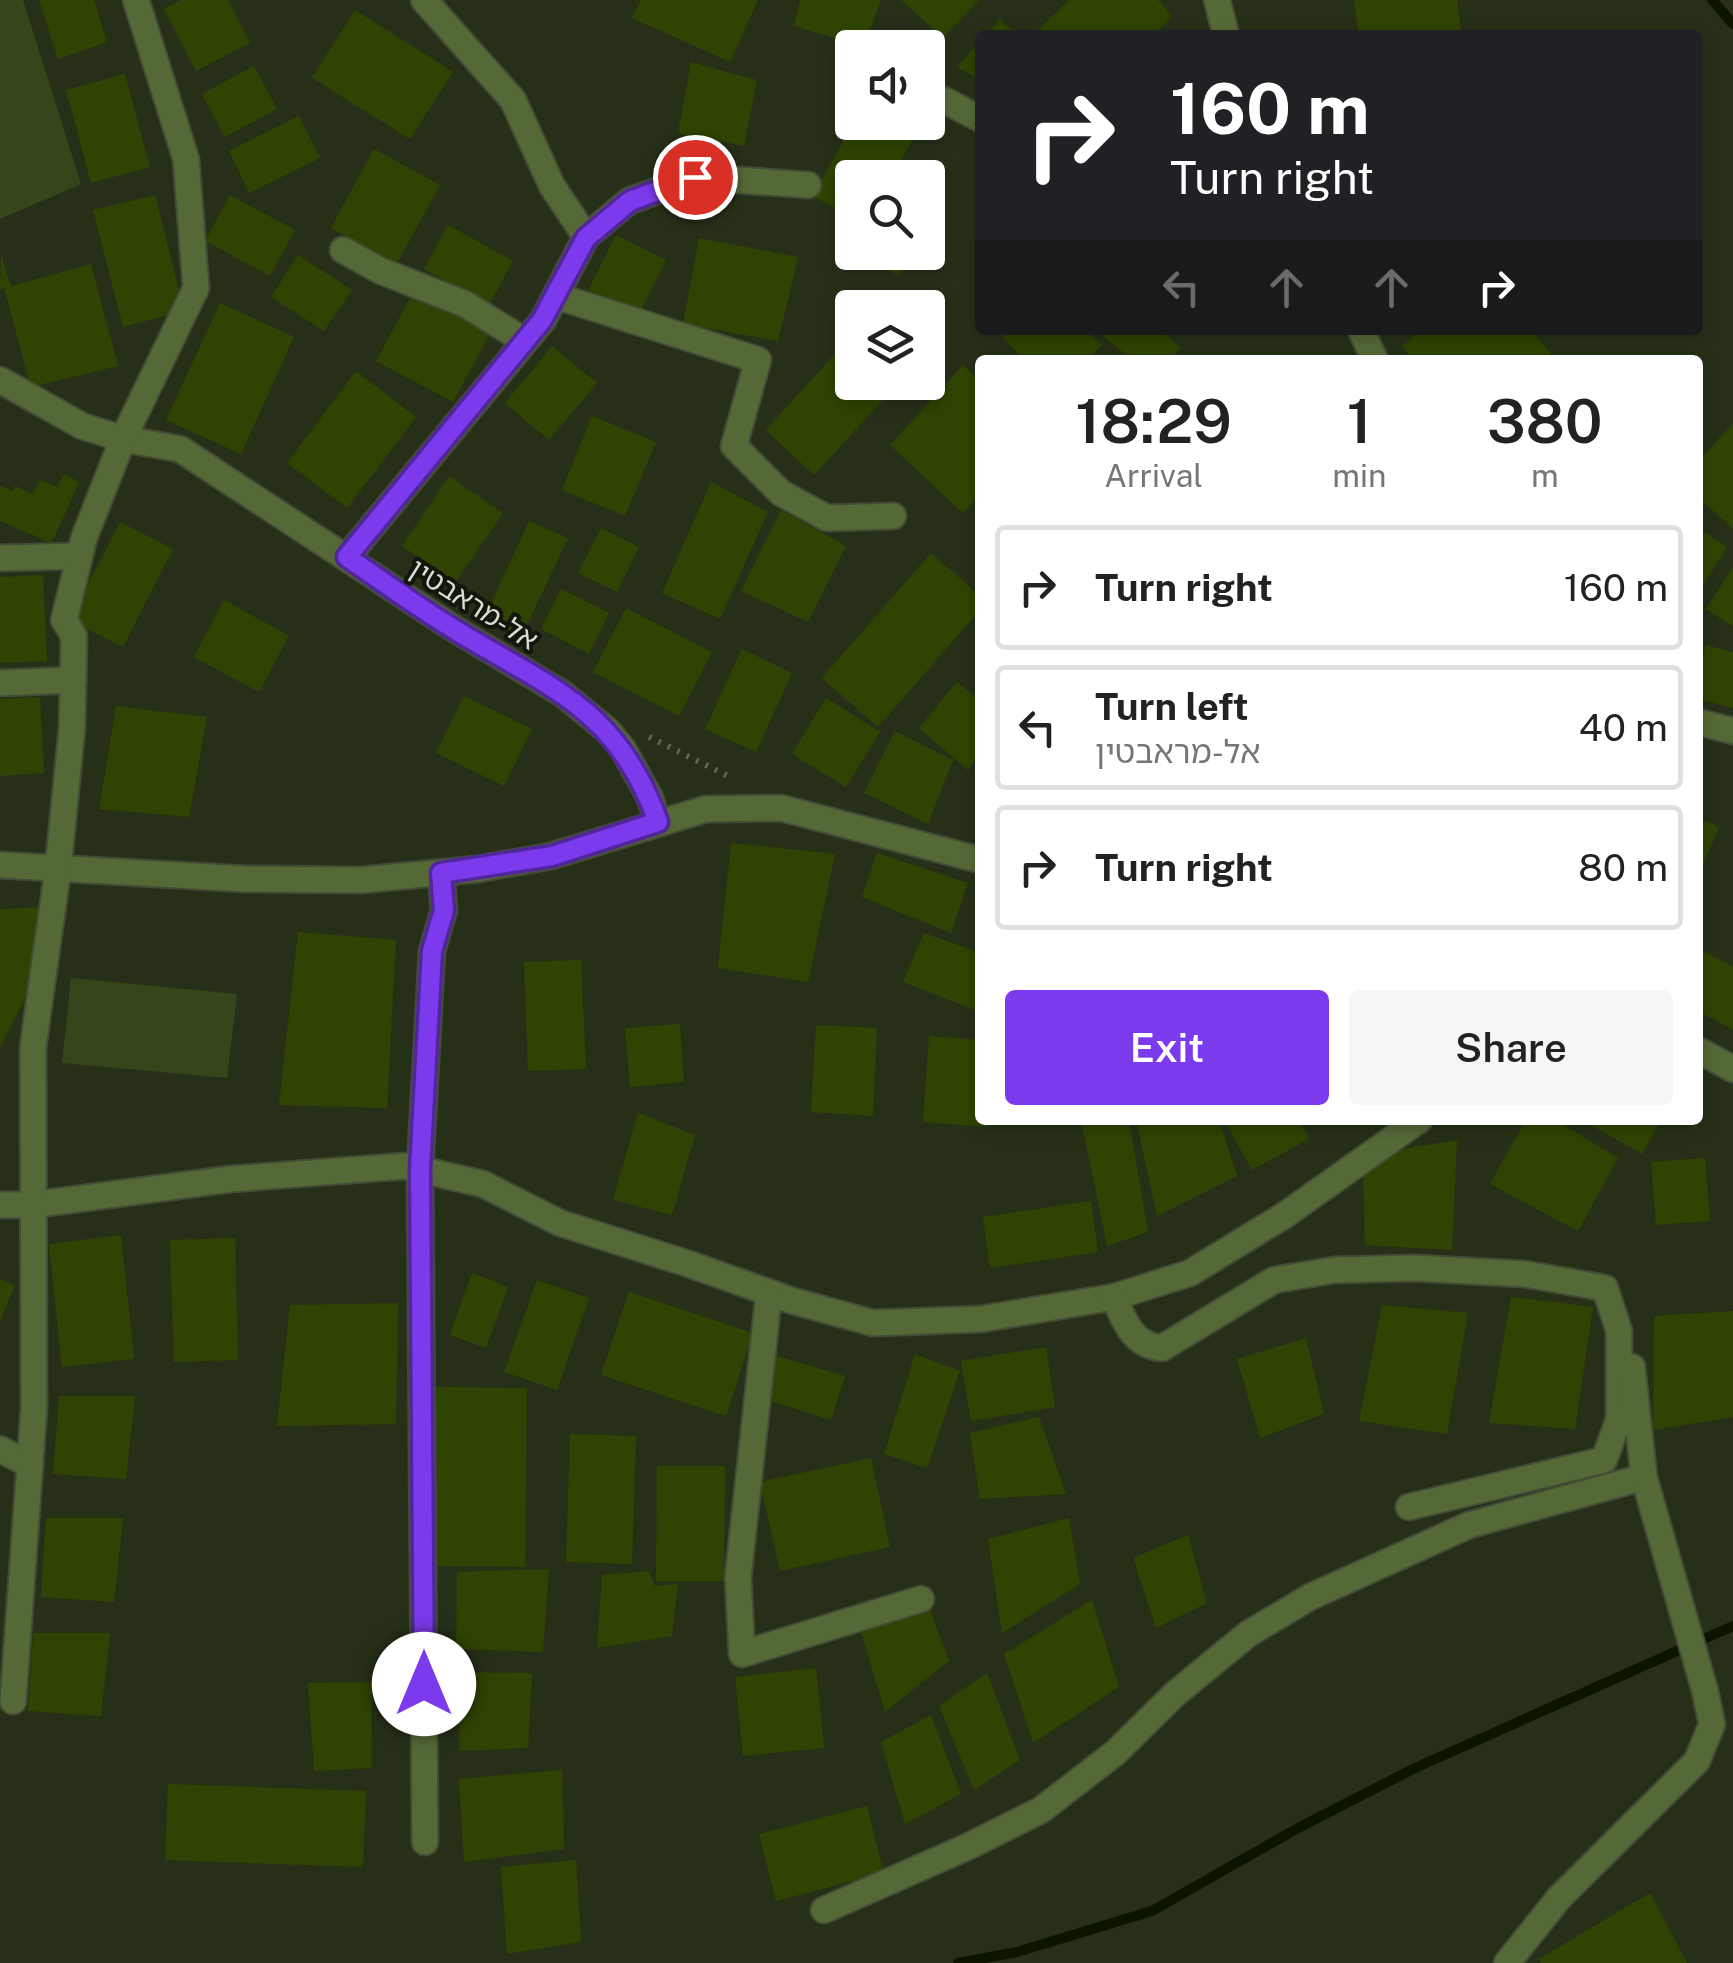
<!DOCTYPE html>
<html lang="en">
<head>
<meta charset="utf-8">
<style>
	body { margin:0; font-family:"Public Sans","Noto Sans Hebrew",sans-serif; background:#f6f6f6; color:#222; height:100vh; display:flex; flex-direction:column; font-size:38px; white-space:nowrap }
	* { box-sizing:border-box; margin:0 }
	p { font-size:32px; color:#767676 }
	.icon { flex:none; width:55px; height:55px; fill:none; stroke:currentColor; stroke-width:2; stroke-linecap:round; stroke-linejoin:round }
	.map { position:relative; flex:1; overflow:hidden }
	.panel { position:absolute; left:975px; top:355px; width:728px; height:770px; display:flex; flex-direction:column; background:#fff; border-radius:10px; box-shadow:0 5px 15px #0003 }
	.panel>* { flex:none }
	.top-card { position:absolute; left:975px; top:30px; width:728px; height:305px; border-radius:10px; box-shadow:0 5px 15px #0003; background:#202124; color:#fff; overflow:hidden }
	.controls { position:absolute; left:835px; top:30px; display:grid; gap:20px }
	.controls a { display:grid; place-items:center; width:110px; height:110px; border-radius:10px; background:#fff; box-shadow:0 5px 15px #0003; font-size:50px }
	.pin { position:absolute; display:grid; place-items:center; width:85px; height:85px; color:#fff; margin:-42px; border:5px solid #fff; border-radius:50%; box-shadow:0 2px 10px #0007 }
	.me { position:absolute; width:110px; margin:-55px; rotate:0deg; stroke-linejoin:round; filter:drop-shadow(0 0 8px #0008) }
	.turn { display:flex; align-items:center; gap:35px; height:210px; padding:0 30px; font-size:45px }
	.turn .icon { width:130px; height:130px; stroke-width:2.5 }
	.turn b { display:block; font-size:70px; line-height:85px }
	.lanes { display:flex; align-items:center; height:95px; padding:0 30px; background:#0003; justify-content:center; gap:50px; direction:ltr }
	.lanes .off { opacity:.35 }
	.eta { display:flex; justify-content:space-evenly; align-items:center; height:170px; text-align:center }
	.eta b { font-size:60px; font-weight:600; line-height:70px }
	.primary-button { display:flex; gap:20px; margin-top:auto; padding:20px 30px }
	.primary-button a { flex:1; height:115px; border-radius:10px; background:#7c3aed; color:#fff; font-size:40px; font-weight:600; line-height:115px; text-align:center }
	.primary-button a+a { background:#f6f6f6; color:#222 }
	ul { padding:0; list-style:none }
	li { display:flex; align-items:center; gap:30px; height:125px; margin:0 20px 15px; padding:0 10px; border:5px solid #e0e0e0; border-radius:10px }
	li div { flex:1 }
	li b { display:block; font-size:38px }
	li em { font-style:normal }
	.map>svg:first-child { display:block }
	.green { fill:#35461b }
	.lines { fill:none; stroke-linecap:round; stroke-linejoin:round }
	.stream { stroke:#0b1400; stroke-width:10 }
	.building { fill:#2f4402 }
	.minor-casing { stroke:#424c35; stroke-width:29 }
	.path { stroke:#606954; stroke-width:6; stroke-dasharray:2.5 8; stroke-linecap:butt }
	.minor { stroke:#556937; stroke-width:25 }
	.route-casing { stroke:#51269a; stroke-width:25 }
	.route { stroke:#7c3aed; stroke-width:18 }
	.labels { text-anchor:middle; stroke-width:8; stroke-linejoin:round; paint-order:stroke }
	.street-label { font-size:28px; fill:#d8ded0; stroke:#12160c }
</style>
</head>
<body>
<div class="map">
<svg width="1733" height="1963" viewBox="0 0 1733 1963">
	<rect width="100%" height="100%" fill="#263018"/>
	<!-- green -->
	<g class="green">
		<path d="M0,0h23l58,184 -81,35z"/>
		<path d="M71,978l166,16 -10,84 -165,-15z"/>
	</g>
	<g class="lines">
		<!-- stream -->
		<g class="stream">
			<path d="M1712,0l21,24"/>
			<path d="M958,1963l59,-11 135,-41 146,-83 117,-60 318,-142"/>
		</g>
	</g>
	<!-- building -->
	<g class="building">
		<path d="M39,0h55l13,42 -49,17z"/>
		<path d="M181,0h47l22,43 -54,28 -32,-62z"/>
		<path d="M641,0h117l-28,62 -98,-44z"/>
		<path d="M800,0h81l-17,47 -70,-21z"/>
		<path d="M901,0h78l-36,38z"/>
		<path d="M1069,0h89l14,16 -18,19h-121z"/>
		<path d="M1354,0h103l4,30 -31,5h-71z"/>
		<path d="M355,10l98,62 -43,67 -98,-61z"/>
		<path d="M1000,19l17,16h-31z"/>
		<path d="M980,41v39l-23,-13z"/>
		<path d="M691,62l66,18 -13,66 -66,-13z"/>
		<path d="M254,66l23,43 -52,28 -23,-43z"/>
		<path d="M125,74l25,93 -59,16 -25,-93z"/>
		<path d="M299,116l21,42 -71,35 -20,-42z"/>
		<path d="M854,122h48l16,8 -27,48h-39v39l-39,-21z"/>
		<path d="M374,149l66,36 -44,80 -65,-37z"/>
		<path d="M155,195l29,116 -61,16 -30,-117z"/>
		<path d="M230,195l65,35 -25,46 -65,-35z"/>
		<path d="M448,225l65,36 -24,44 -65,-36z"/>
		<path d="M616,235l50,25 -29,58 -50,-25z"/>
		<path d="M699,238l99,19 -20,84 -95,-17z"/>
		<path d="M859,252h54l-14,24z"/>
		<path d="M298,255l54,35 -28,41 -53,-34z"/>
		<path d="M1,256l10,30 80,-22 27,102 -87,21 -27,-99 -4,2z"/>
		<path d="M414,291l77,41 -38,70 -77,-41z"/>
		<path d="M220,303l74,34 -53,117 -75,-34z"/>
		<path d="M1011,330h75l16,15 -15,15h-62l-22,-22z"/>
		<path d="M1108,330h52l21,17 -11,13h-37l-30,-24z"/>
		<path d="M1421,330h110l23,28 -141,2 -11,-14z"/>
		<path d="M552,346l45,37 -48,57 -44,-37z"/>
		<path d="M842,346l10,10v26h29l10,9 -77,84 -48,-45z"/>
		<path d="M963,365l17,16v114l-17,18 -73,-68z"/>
		<path d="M356,371l60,46 -69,91 -60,-45z"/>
		<path d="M592,416l64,26 -31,74 -63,-26z"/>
		<path d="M1733,423v106l-35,-32v-35z"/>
		<path d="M64,474l15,8 -27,61 -52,-22v-35l13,5 2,-5 18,8 7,-14 17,7z"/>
		<path d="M449,476l54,37 -48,70 -53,-37z"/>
		<path d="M711,482l57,30 -48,107 -58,-26z"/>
		<path d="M781,510l65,36 -38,76 -67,-31z"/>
		<path d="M529,521l39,17 -46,98 -38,-17z"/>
		<path d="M120,522l53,27 -50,98 -53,-27z"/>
		<path d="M601,528l38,19 -22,45 -39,-19z"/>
		<path d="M1698,528l29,19 -29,46z"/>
		<path d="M931,553l49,43v14l-102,117 -56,-49z"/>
		<path d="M1733,567v59l-27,-17z"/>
		<path d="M43,575l4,86 -47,2v-86z"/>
		<path d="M561,589l48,24 -20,41 -48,-25z"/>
		<path d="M224,600l65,36 -30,56 -65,-35z"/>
		<path d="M626,608l86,44 -33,64 -86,-44z"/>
		<path d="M1706,645l27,7v56l-35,-9v-23z"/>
		<path d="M742,649l50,24 -36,79 -51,-23z"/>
		<path d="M957,682l23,19v54l-12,15 -49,-42z"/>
		<path d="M464,696l68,33 -28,57 -68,-33z"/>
		<path d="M40,697l4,76 -44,3v-77z"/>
		<path d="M826,698l54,34 -34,55 -54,-33z"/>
		<path d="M116,706l91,11 -18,100 -90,-8z"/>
		<path d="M895,731l58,29 -25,64 -64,-31z"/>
		<path d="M1698,818l21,9 -21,50z"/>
		<path d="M731,843l104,11 -27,128 -90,-14z"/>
		<path d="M877,853l91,30 -17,50 -89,-36z"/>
		<path d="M43,907l3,75 -22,1 7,4 -31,60v-138z"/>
		<path d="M298,932l98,8 -9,168 -108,-3z"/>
		<path d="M924,933l56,20v59l-77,-30z"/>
		<path d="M1698,948l35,19v63l-35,-19z"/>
		<path d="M581,960l5,109 -58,2 -4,-109z"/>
		<path d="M680,1024l4,58 -54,5 -5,-59z"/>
		<path d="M816,1025l61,3 -4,88 -62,-4z"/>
		<path d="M929,1036l51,4v80h8v7l-65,-5z"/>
		<path d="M638,1113l57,22 -23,80 -59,-15z"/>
		<path d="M1081,1120h48l19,112 -41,14z"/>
		<path d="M1136,1120h83l18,56 -80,40z"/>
		<path d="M1224,1120h75l10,19 -57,31z"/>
		<path d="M1526,1120h29l63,38 -40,73 -88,-47z"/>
		<path d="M1582,1120h79l-19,34z"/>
		<path d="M1457,1140l-5,110 -87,-5 -2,-74 28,-20z"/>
		<path d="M1705,1158l5,63 -54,4 -5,-63z"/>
		<path d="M1091,1201l7,51 -108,16 -7,-51z"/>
		<path d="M121,1235l13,124 -72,8 -13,-123z"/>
		<path d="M235,1238l3,122 -64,2 -4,-122z"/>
		<path d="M472,1273l36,14 -22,61 -36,-13z"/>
		<path d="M0,1279l15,7 -15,35z"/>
		<path d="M537,1280l52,18 -32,92 -53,-18z"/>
		<path d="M629,1292l124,41 -27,83 -125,-41z"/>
		<path d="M1511,1297l82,10 -18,122 -86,-6z"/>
		<path d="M398,1303l-2,121 -119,2 13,-121z"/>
		<path d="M1382,1305l86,8 -21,121 -88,-13z"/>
		<path d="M1733,1311v106l-80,13 1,-114z"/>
		<path d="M1306,1338l18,76 -64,24 -23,-79z"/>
		<path d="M1046,1347l9,60 -84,14 -10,-60z"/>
		<path d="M770,1354l75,22 -14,44 -74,-23z"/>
		<path d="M915,1354l45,17 -33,97 -43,-14z"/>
		<path d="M436,1387l91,1 -2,179 -91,-1z"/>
		<path d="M59,1396h76l-9,83 -73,-5z"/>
		<path d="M1039,1417l27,77 -86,5 -10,-66z"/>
		<path d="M570,1434l66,2 -4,128 -66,-2z"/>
		<path d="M871,1458l19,89 -110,24 -20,-89z"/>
		<path d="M657,1466h68l-1,115h-68z"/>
		<path d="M46,1518h77l-9,84 -73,-5z"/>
		<path d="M1069,1518l11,66 -78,49 -14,-94z"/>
		<path d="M1188,1535l19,68 -51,25 -23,-70z"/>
		<path d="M549,1569l-6,83 -87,-3 1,-77z"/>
		<path d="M649,1571l6,15 23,-2 -6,52 -75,12 5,-73z"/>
		<path d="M1092,1600l27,87 -86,56 -29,-89z"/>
		<path d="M928,1605l21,56 -64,51 -25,-83z"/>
		<path d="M33,1633h77l-9,83 -73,-5z"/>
		<path d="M816,1668l8,80 -81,8 -8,-79z"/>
		<path d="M460,1672l72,1 -4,75 -69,3z"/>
		<path d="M987,1673l33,87 -46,30 -35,-84z"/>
		<path d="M372,1682l-1,86 -57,3 -6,-88z"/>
		<path d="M931,1715l30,79 -56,30 -24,-82z"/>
		<path d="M562,1770l2,79 -100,13 -5,-83z"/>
		<path d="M168,1784l198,7 -3,76 -198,-7z"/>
		<path d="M867,1806l17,67 -108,28 -17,-67z"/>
		<path d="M576,1860l5,82 -74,12 -6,-87z"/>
		<path d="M1650,1893l37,70h-146l-2,-4z"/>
	</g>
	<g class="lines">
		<!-- minor casing -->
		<g class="minor-casing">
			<g id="minor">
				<path d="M424,0l89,100 39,86 34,51"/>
				<path d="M1217,0l9,35"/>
				<path d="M944,100l36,19"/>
				<path d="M343,250l38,21 84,33 60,37"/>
				<path d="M556,296l202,64 -24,86 47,47 46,25 66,-2"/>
				<path d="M1361,330l14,30"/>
				<path d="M0,380l82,46 41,13 57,10 273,179 110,66 45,37 15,18 27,49 8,25"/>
				<path d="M347,557l196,-237 43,-83 43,-36 66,-24 113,8"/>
				<path d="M0,558l79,-2"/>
				<path d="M0,683l73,-3"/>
				<path d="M1698,722l35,9"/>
				<path d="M0,865l246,14 115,1 117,-11 73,-13 155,-47 75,-1 199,52"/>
				<path d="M1698,1050l35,19"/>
				<path d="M0,1205h31l200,-26 174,-13 78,18 77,39 129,41 104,37 80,22 108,-4 133,-22 76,-24 95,-58 134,-95"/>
				<path d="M769,1293l-31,284 4,77 179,-55"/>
				<path d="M1114,1297c10,24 19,49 48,51l112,-68 60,-10 80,-2 111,6 80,14 14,43v88l-15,41 -195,47"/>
				<path d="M0,1449l30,16"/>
				<path d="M13,1701l21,-294 -1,-360 25,-178 14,-141 2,-92 -10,-16 20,-82 39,-99 73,-151 -10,-129 -50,-159"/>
				<path d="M425,1842l-5,-673 12,-218 12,-41 -3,-37"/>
				<path d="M824,1910l143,-63 74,-37 74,-57 60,-59 73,-60 62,-37 159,-72 175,-48"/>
				<path d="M1507,1963l52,-65 138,-137 15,-37 -7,-33 -61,-214 -12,-110"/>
			</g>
		</g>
		<!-- path -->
		<path class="path" d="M649,737l83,41"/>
		<!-- minor -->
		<use href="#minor" class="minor"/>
	</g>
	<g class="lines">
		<!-- route casing -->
		<g class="route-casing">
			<path id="route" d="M424,1684l-4,-515 12,-218 12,-41 -3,-37 111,-17 106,-34c-40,-113 -106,-133 -201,-191 -38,-23 -74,-49 -110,-74l195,-237 44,-82 44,-37 65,-24"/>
		</g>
		<!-- route -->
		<use href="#route" class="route"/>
	</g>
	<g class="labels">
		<!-- street labels -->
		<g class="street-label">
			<text transform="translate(474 604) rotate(32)" y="10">אל-מראבטין</text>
		</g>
	</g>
</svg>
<div class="controls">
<a><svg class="icon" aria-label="sound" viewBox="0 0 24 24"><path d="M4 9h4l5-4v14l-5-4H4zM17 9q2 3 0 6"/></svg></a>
<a><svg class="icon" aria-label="search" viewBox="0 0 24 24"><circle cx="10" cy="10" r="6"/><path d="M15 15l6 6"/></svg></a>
<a><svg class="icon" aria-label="layers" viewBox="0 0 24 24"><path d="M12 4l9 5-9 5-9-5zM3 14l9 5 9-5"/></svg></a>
</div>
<div class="pin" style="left:695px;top:177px;background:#d93025"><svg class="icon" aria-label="arrive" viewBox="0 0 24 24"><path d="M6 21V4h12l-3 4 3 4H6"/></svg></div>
<svg class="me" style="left:424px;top:1684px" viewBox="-20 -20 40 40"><circle r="19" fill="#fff"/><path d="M0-13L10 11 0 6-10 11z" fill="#7c3aed"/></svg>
<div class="top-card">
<div class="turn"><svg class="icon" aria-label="right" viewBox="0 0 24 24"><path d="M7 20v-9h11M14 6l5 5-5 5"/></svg><div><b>160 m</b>Turn right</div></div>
<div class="lanes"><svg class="icon off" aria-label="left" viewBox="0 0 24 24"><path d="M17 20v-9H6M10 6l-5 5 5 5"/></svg><svg class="icon off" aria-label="ahead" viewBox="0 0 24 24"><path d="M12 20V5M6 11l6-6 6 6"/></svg><svg class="icon off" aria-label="ahead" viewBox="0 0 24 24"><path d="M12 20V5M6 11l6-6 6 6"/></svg><svg class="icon" aria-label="right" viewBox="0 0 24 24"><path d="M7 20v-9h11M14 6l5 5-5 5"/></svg></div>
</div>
<section class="panel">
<div class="eta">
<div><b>18:29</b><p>Arrival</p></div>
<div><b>1</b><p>min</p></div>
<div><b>380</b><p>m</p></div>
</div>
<ul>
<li><svg class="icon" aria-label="right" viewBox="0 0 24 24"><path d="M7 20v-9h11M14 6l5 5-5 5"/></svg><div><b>Turn right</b></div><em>160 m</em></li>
<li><svg class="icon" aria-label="left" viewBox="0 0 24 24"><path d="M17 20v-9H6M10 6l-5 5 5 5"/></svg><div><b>Turn left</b><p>אל-מראבטין</p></div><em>40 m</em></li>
<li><svg class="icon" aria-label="right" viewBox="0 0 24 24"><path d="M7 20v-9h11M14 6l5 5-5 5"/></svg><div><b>Turn right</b></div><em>80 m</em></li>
</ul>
<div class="primary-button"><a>Exit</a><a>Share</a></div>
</section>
</div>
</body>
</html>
